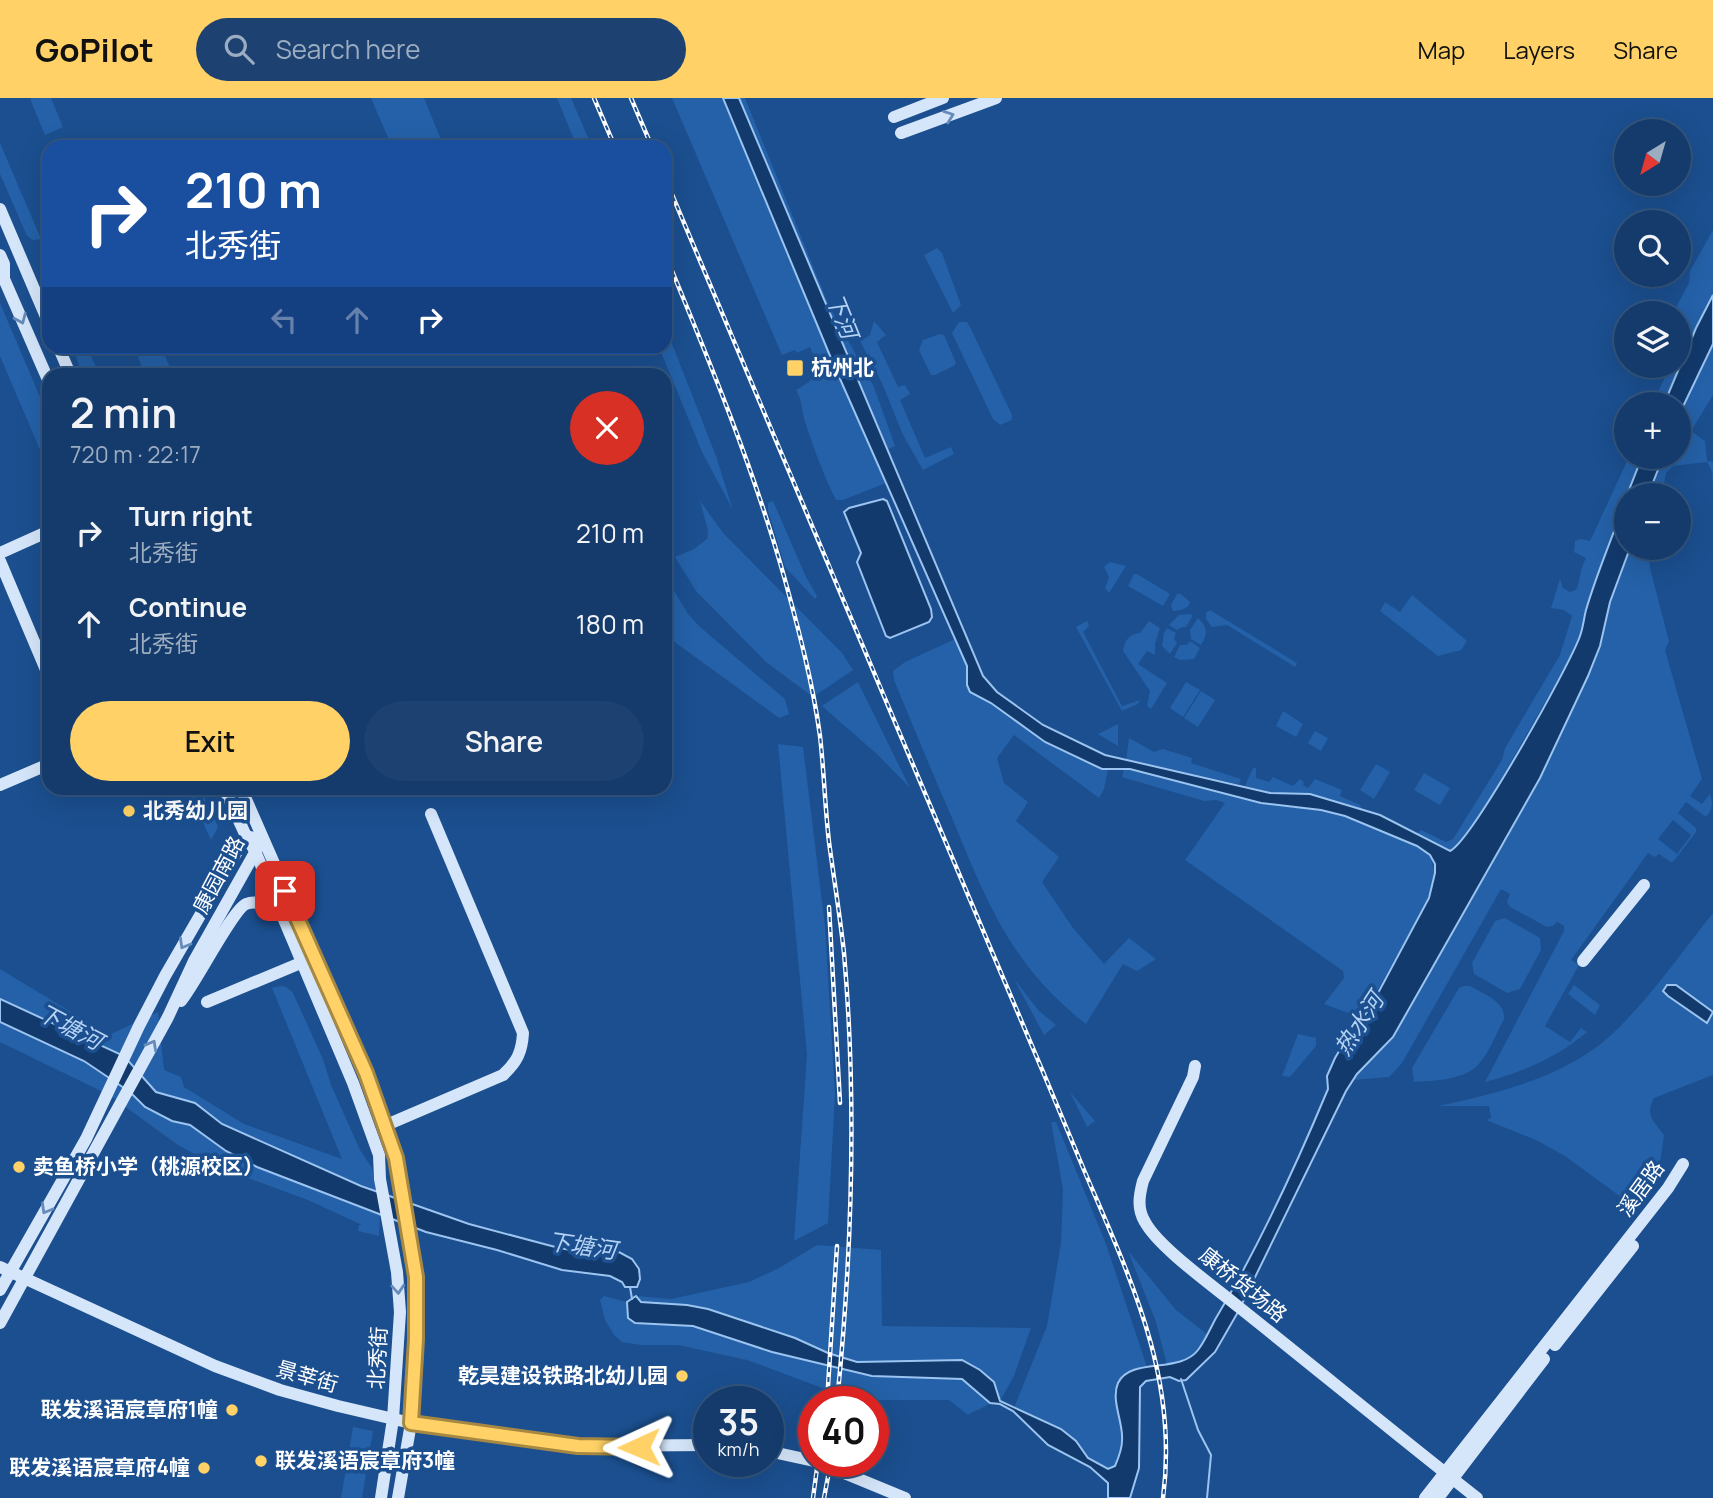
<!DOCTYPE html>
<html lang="en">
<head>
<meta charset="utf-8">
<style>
	body { margin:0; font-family:Manrope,"Noto Sans SC",sans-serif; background:#1d4271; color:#f1f3f6; height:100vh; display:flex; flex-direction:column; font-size:26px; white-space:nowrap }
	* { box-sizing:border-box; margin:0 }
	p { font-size:23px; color:#9dadc1 }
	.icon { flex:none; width:38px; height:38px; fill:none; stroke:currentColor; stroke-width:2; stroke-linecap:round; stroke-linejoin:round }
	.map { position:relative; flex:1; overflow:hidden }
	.panel { position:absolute; left:42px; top:270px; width:630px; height:427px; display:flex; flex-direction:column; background:#143b6b; border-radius:21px; box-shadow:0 7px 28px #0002,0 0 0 2px #33557e }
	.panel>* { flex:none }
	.top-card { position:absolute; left:42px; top:42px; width:630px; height:214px; border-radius:21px; box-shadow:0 7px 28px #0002,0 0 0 2px #33557e; background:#1a4fa0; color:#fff; overflow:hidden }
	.needle { width:46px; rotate:217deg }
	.controls { position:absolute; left:1614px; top:21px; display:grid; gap:14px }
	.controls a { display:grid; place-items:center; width:77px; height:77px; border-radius:50%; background:#143b6b; box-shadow:0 7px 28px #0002,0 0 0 2px #33557e; font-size:35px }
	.speed { position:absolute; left:693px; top:1288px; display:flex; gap:14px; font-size:35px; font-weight:700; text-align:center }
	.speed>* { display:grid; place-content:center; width:91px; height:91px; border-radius:50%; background:#143b6b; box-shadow:0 7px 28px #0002,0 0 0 2px #33557e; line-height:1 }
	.speed small { font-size:18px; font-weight:400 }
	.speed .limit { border:10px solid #d22; background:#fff; color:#111 }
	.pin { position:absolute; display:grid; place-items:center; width:60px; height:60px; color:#fff; margin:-30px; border-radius:14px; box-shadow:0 4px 10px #0006 }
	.me { position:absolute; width:77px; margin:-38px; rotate:269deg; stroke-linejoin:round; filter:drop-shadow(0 0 5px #0008) }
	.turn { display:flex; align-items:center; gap:24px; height:147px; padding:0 28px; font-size:32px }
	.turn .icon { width:91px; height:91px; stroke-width:2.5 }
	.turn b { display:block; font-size:49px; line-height:60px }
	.lanes { display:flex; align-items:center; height:66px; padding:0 28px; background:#0003; justify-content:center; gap:35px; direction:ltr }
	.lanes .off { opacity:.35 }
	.round { display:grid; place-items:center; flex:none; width:74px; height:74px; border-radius:37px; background:#1d4271 }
	.overview { display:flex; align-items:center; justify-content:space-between; height:119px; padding:0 28px }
	h1 { font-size:42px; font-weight:600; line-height:52px }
	.action { display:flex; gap:14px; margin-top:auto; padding:14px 28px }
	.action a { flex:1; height:80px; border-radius:42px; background:#ffd166; color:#111; font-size:28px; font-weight:600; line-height:80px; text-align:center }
	.action a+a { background:#1d4271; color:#f1f3f6 }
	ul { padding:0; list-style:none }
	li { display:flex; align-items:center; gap:21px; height:91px; padding:0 28px }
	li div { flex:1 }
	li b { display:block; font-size:26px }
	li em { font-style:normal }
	header { display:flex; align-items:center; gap:42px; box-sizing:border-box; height:98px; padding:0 35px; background:#ffd166; color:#111 }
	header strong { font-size:33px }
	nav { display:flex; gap:38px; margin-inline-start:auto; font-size:24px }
	.search { width:490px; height:63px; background:#1d4271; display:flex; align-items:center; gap:18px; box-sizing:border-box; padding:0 24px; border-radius:38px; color:#9dadc1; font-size:26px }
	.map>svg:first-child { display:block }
	.green { fill:#2461a8; fill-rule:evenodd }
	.water { fill:#123a6d; stroke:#9cc4f0; stroke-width:2 }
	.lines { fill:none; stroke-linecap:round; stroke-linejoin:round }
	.stream { stroke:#9cc4f0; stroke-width:2 }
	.secondary { stroke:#d6e6fa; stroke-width:12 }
	.rail-casing { stroke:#fff; stroke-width:4.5 }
	.rail { stroke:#1b4f8f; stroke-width:2; stroke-dasharray:5; stroke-linecap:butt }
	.oneway { stroke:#668bba }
	.route-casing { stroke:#a68842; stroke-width:18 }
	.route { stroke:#ffd166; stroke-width:12 }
	.poi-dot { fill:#ffd166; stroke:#1b4f8f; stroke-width:2.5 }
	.labels { text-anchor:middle; stroke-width:7; stroke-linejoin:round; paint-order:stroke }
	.poi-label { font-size:21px; font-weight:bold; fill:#fff; stroke:#1b4f8f; text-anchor:start }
	.street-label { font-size:21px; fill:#fff; stroke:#1b4f8f }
	.water-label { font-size:23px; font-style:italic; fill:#b5d3f5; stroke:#1b4f8f }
</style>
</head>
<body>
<header>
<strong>GoPilot</strong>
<div class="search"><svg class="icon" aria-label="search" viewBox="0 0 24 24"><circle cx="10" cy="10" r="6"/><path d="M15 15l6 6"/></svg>Search here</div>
<nav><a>Map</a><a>Layers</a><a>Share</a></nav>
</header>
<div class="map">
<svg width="1713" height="1400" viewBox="0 0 1713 1400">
	<rect width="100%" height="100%" fill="#1b4f8f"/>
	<!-- green -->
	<g class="green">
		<path d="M32,0h19l12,29 -18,8 -15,-36z"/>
		<path d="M371,0h53l20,49h-52z"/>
		<path d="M557,0h14l21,49h-15z"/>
		<path d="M672,0h51l110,265 53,120 -43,17h-7c-13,-26 -22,-51 -31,-78 -3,-11 -3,-22 -9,-32l13,-8 10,-14 -9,-21 -13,6 -2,-3 -13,5z"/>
		<path d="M739,0h6l84,208 45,81 21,59 -9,4 -14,-38z"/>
		<path d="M0,45l41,96 -8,1 -6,-4 -27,-62z"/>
		<path d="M1713,132v65l-17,33 -32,76h-12l17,-35 -4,-3h13v-53h-5l16,-30 1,-12z"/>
		<path d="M937,150l5,5 19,52 -8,8 -29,-58z"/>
		<path d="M0,205l49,115v53l-49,-115z"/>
		<path d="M874,223l12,14 -9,7 21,45 7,-2 5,9 -10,6 25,58 26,-11 3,7 -31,16 -20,-35 -21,-52 -22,-42 10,-6z"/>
		<path d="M959,224h8l4,7 41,86v5l-12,5 -7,-6 -41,-86z"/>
		<path d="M665,228l51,130 17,54 -31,-58 -43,-105 6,-1z"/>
		<path d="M940,236l4,1 12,28 -2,3 -19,9h-4l-12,-25 4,-10z"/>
		<path d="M1713,246v51l-22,36 14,10 2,20 6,1v27l-1,-18 -5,-9 -34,4 -7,7 -4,22h-14l15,-38h15v-40z"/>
		<path d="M73,249h14l12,27h-17z"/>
		<path d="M134,249h27l12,27h-28z"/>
		<path d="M1629,359h13l-16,38 -40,115 -6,26 -14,29 -90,158 -19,25 -7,3 -33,-17 4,-4 25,12 7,-3 49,-79 3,-12 55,-93 12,-39 -8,-6 -13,-2 9,-29 3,9 7,4 6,-2c5,-12 3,-19 10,-32l-12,-6 1,-11 6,-2 9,2z"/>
		<path d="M700,403l24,33 118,119 11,17 -40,27 -47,-35 -70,-71 -21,-34 19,-8 13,-10 1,-9z"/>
		<path d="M773,403l33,76 11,19 -2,3 -30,-32 -17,-57v-7z"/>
		<path d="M1630,450h18l2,20 19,73 -4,9 37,129 -12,17 12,8 8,-10c3,9 3,16 -4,23l-20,-15 -8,11 18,15v4l-22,29 -3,1 -12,-8 -4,3 -7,-4 -74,103 -3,4 8,5 -34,61 25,16 11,-14 6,4c-29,25 -66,41 -102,50l79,-151v-5l-7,-4 -4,4 -6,1 -37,-20 -3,-5 3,-8 -9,-5 -99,174 -13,14 -36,3 40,-43 147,-259 48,-102 12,-30 10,-44zM1673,722l18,15 -14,19 -19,-15z"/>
		<path d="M1110,464l16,4 -17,27 -4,-5 4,-11 -5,-10z"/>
		<path d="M1134,476h3l33,20 -7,12 -35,-20z"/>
		<path d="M665,478l23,38 12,13 85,72 4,15 -10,4 -114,-83z"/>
		<path d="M1177,496h4l9,8c-2,8 -10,8 -17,9l-2,-6z"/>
		<path d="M1412,497l55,46 -6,9 -23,6 -58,-45 5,-9 15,10z"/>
		<path d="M1210,512l87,53 -2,4 -68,-42 -15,2 -6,-8v-6z"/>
		<path d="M1189,516l4,1 -7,12h-4l-5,3 -8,-5 10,-10z"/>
		<path d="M1198,520c10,9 10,16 3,27l-10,-6 -1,-9z"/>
		<path d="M1087,523l2,5 -6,6 39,74 18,-6 -2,4 -16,7 -46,-84z"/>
		<path d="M1149,523l11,7 -5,16v11l-8,-4 -9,13 29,19 -16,26 -4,-3 3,-15 -27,-40c2,-11 6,-17 17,-18z"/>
		<path d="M1167,530l9,5 -2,6 3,4 -7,11 -8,-8 2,-13z"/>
		<path d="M955,541l12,27v19l3,7 21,11 20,16 61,37 30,13h6l-4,20 -5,9 -85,-63 -17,23 7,25 24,19 -12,19 43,36 -17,25 31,46 31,36 25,-26 27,21 -19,12 -14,-7 -37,60c-75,-58 -99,-122 -134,-206 -20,-46 -39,-92 -58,-138l-1,-9 12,-9z"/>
		<path d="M1190,543l10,7 -6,11 -14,1 -6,-3 6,-12h7z"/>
		<path d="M858,584l52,106 -32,-33 -56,-49z"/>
		<path d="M1186,584l14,8 -17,27 -13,-9z"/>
		<path d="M1201,593l14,9 -17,27 -14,-9z"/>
		<path d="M1283,613l20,13 -7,13 -20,-11z"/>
		<path d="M1118,626v22l-20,-12z"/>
		<path d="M1315,633l13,7 -7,13 -13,-8z"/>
		<path d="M1129,640l25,14 9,-3 29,9 -1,5 50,16 -2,5 -113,-23z"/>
		<path d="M778,646l25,3 22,179 10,169 -7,128 -34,18 13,-186z"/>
		<path d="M1376,666l14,8 -16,27 -14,-9z"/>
		<path d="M1124,670l137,35 60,7 24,6 72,30 13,9 5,18 -6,25 -67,120 -38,-14 20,-26 -1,-7 -158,-111 40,-57 -9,-3 -12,1 -72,-21 -10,-3z"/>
		<path d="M1253,670h3v10l13,4 4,-5 20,9 7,-7 4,3 -1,3 5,3 7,-9 27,11 -2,6 20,9 3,5 -53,-16 -40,-1 -25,-7z"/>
		<path d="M1424,675l26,15 -10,17 -26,-15z"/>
		<path d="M187,690h13l18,39 -7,13z"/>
		<path d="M1713,815v162l-59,23c-9,18 -1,22 10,37 -5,37 -5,42 -28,73l-71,-52 -29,-16 -50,-20 5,-2 -2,-12h-51c60,-13 125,-28 172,-70 39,-36 70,-82 103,-123z"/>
		<path d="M1505,820l35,20 1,12 -21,39 -13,4 -33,-19 -2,-11 23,-42z"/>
		<path d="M0,871l109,66 49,-23 6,58 17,7 3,10 60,37 98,35 -70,-171c10,-3 14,-3 21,5l30,66 8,26 29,65 12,18 4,23 -121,-51 -33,-16 -27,-21 -39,-11 -19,-19 -137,-74z"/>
		<path d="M1014,881l25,32 17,14 -12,10z"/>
		<path d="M1574,887l26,20 -5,10 -27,-21z"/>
		<path d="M1464,888h6c13,8 36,15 34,33 -8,15 -16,37 -29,49 -15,12 -43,13 -61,14l-2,-14 47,-80z"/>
		<path d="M0,924l84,39 46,31 15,15 27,14 18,4 36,26 31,16 123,47 -1,22 -21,-5 1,-6h3l-54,-25 -88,-32 -42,-23 -69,-50 -109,-53z"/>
		<path d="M1298,936l18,4v8l-26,31 -8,-1z"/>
		<path d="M1070,994l25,29 -8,6z"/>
		<path d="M1051,1024h5l50,122 41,123 -7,1 -23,30c3,25 8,45 -2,68l-7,3 -20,-11 -12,-17 -62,-33 33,-82 14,-83 2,-54z"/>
		<path d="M817,1147l64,5 1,76 149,2 -17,48 -14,25 -2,-11 -36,-30 -105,2 -29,-9 -33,-15 -154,-36 -5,-6 35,3 78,-17 30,-14z"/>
		<path d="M1128,1153l48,59 31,24 -17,26 -23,5 -11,-43z"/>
		<path d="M604,1198l23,6 1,16 7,5 58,3 79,26 87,21 103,6 28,24c-7,6 -15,7 -22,12l-19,-15h-95l-107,-40 -69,-15h-37l-19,-3 -8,-7 -9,-15 -5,-20z"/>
		<path d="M353,1329l20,4 -11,67h-21z"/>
	</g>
	<!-- water -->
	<g class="water">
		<path d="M723,0h16l244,578 14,16 46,33 62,30 165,38 40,1 70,21 70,36c22,-11 119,-184 130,-215 3,-8 4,-18 6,-26 11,-38 27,-74 40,-111v49h4l-20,54 -10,44 -12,30 -48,102 -147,259 -36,37 -11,17 -108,221 -23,40 -29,28 -7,1 -9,-4 -24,4 -6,6 -1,81 -9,30h-22v-15l-18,-16 -42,-22 -35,-34 -13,-7 -10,-1 -28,-24 -90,-3 -100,-24 -79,-26 -58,-3 -7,-5 -1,-16 9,-6 5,6 46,3 21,4 87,29 33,15 29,9 105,-2 18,10 14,12 6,19 61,28 15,12 12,17 20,11 7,-3c4,-9 8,-19 7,-30 0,-16 -11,-37 -4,-53 12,-26 62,-9 80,-33 7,-9 12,-21 18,-32 44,-73 79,-150 112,-229l-1,-13 8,-18 15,-25 19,-23 60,-112 6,-25v-9l-5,-9 -13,-9 -72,-30 -24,-6 -60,-7 -131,-34h-28l-57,-27 -54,-39 -21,-11 -3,-7v-19l-134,-303z"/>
		<path d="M1713,197v49l-35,73v-13h-14l32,-76z"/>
		<path d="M1642,359h21l-15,38h-21z"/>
		<path d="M883,401l4,2 44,108 1,8 -3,5 -39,16 -4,-2 -29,-74 4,-9 -17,-41 5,-4z"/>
		<path d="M1667,887h9l37,27 -6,11 -39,-27 -5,-5z"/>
		<path d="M0,901l124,57 32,36 39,11 27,21 139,62 108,38 90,24 36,6 24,-2 13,7 7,10 1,10 -3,8h-12l-3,-5 -12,-6 -48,-6 -65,-20 -71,-18 -169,-65 -31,-16 -36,-26 -18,-4 -27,-14 -15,-15 -46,-31 -84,-39z"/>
	</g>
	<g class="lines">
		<!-- stream -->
		<g class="stream">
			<path d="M630,1189l2,12"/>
			<path d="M1181,1281l17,51 13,25 -4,43"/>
		</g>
		<!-- secondary -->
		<g class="secondary">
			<path d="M894,19l49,-19"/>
			<path d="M901,35l95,-35"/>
			<path d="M0,111l49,115"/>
			<path d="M0,157l4,9v15l45,103"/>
			<path d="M58,248l12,28"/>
			<path d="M0,455l49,-22"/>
			<path d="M0,463l49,116"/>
			<path d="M0,687l49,-21"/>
			<path d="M224,690l22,48 9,15 98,232 26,72 1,24 17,93 3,40 -7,107 -12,79"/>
			<path d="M241,690l125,285 30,85 20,119v62l-5,84 -13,75"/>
			<path d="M1583,863l61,-76"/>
			<path d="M181,903c15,-18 52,-92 65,-97 13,-5 25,4 36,10"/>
			<path d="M207,904l96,-40"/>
			<path d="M1195,968l-2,11 -50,104c-4,15 -6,28 2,41 14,26 71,66 95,86 79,63 157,127 237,190"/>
			<path d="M384,1028l119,-51c14,-13 19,-23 20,-42l-92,-219"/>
			<path d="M0,1169l215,99 65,24 58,16 73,17 167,23 131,-1"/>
			<path d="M0,1192l86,-151 53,-113 26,-50 81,-140 16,4 -68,121 -26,56 -168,306"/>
			<path d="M1555,1247l78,-99"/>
			<path d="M768,1353l46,10"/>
			<path d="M815,1363l90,37"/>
			<path d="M1425,1400l243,-310 15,-24"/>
			<path d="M1438,1400l106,-139"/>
		</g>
		<!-- rail casing -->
		<g class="rail-casing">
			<g id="rail">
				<path d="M594,0l21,49"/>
				<path d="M631,0l21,49"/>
				<path d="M665,80c108,254 215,508 322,762 33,77 65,153 97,230 46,108 95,207 79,328"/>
				<path d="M665,156c44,106 89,215 120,326 14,51 28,104 35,156 4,35 5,71 9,106 5,37 11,74 15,111 13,149 8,301 -7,449"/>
				<path d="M829,809l11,196"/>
				<path d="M827,1304l10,-156"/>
				<path d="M813,1400l5,-37"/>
				<path d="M824,1400l7,-37"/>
			</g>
		</g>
		<!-- rail -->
		<use href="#rail" class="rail"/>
	</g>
	<!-- one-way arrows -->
	<defs><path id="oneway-chevron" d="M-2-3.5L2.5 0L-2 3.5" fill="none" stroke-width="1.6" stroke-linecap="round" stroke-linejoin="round" transform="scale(1.75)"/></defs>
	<g class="oneway">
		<use href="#oneway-chevron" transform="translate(949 18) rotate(-20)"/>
		<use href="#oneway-chevron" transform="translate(21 221) rotate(67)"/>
		<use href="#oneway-chevron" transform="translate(184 846) rotate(120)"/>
		<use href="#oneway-chevron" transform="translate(152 947) rotate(-61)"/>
		<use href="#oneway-chevron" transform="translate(46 1111) rotate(120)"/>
		<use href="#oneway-chevron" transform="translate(398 1191) rotate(86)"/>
	</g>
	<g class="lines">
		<!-- route casing -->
		<g class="route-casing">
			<path id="route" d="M285,793l81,182 30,85 20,119v62l-5,84 167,23 61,1"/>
		</g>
		<!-- route -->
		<use href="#route" class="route"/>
	</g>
	<!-- markers -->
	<g class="poi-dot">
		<rect x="786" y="261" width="18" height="18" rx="3.5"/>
		<circle cx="129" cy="713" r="7"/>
		<circle cx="19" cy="1069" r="7"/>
		<circle cx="682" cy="1278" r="7"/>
		<circle cx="232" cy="1312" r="7"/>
		<circle cx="261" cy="1363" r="7"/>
		<circle cx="204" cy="1370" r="7"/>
	</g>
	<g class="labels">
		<!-- poi labels -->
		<g class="poi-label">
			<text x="811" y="277">杭州北</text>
			<text x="143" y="720">北秀幼儿园</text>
			<text x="33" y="1076">卖鱼桥小学（桃源校区）</text>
			<text x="668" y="1285" text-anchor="end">乾昊建设铁路北幼儿园</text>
			<text x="218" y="1319" text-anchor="end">联发溪语宸章府1幢</text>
			<text x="275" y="1370">联发溪语宸章府3幢</text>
			<text x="190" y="1377" text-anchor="end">联发溪语宸章府4幢</text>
		</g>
		<!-- street labels -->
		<g class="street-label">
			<text transform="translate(219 777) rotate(-62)" y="7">康园南路</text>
			<text transform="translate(1641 1091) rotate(-54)" y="7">溪居路</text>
			<text transform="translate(1243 1187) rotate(39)" y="7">康桥货场路</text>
			<text transform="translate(378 1260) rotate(-87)" y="7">北秀街</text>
			<text transform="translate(307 1279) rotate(16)" y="7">景莘街</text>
		</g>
		<!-- water labels -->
		<g class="water-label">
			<text transform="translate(842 218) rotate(68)" y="8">下河</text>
			<text transform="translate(1359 926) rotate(-57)" y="8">热水河</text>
			<text transform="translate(70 929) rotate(28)" y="8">下塘河</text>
			<text transform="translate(582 1148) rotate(8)" y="8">下塘河</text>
		</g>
	</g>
</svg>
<div class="controls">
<a><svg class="needle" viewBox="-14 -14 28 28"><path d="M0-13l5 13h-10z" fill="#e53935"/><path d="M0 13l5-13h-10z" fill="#9dadc1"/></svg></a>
<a><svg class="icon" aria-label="search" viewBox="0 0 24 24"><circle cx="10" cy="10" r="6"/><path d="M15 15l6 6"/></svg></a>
<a><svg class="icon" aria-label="layers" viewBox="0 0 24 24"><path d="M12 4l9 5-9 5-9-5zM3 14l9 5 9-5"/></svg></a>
<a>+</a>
<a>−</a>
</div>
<div class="speed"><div>35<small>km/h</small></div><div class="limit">40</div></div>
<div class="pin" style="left:285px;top:793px;background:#d93025"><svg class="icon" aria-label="arrive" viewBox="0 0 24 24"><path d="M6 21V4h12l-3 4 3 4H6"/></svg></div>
<svg class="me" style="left:639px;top:1349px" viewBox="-20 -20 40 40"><path d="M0-17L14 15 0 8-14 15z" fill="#ffd166" stroke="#fff" stroke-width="4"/></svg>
<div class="top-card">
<div class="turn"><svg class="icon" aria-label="right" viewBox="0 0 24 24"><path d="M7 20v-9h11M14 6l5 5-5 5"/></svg><div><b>210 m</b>北秀街</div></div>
<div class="lanes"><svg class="icon off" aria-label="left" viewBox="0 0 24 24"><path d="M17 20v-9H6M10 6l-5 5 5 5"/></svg><svg class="icon off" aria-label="ahead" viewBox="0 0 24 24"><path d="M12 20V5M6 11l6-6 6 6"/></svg><svg class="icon" aria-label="right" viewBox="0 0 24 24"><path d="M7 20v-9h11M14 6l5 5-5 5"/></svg></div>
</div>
<section class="panel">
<div class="overview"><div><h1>2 min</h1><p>720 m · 22:17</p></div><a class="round" style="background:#d93025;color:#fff"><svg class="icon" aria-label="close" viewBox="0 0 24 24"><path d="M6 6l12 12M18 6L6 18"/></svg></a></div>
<ul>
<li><svg class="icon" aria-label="right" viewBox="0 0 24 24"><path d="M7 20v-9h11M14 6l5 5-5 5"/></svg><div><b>Turn right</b><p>北秀街</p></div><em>210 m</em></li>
<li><svg class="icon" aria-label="ahead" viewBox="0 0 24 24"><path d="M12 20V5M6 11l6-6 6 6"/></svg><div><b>Continue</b><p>北秀街</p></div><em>180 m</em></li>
</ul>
<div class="action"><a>Exit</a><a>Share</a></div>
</section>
</div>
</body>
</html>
